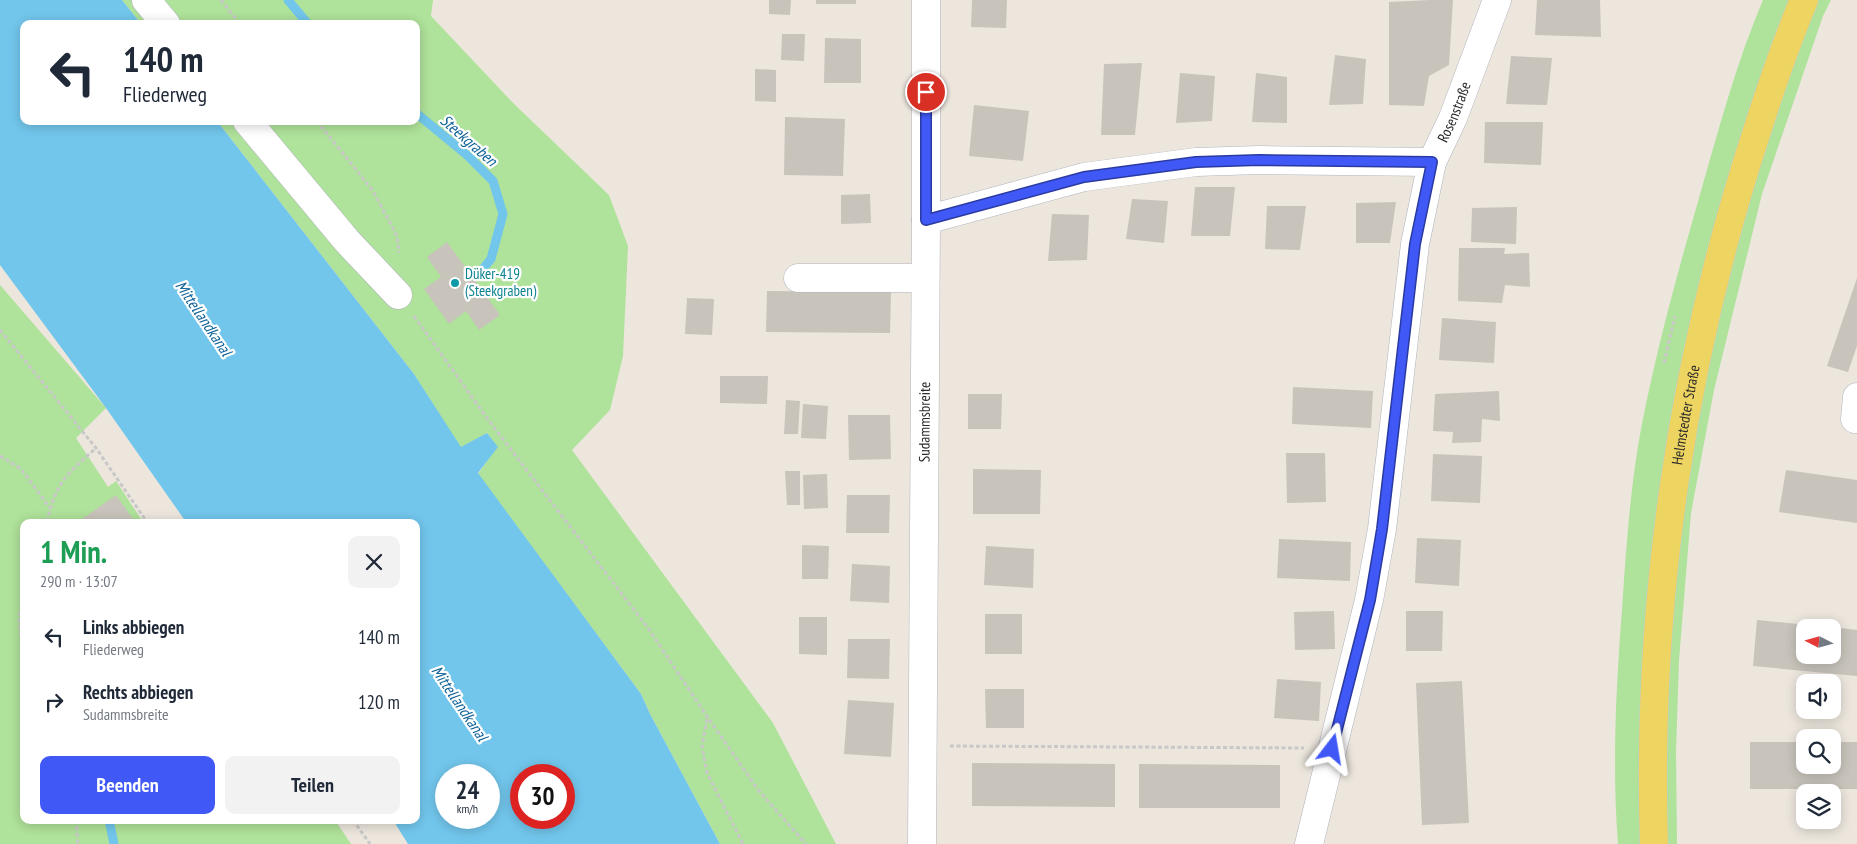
<!DOCTYPE html>
<html lang="de">
<head>
<meta charset="utf-8">
<style>
	body { margin:0; font-family:"PT Sans Narrow",sans-serif; background:#f2f2f3; color:#1f2937; height:100vh; display:flex; flex-direction:column; font-size:19px; white-space:nowrap }
	* { box-sizing:border-box; margin:0 }
	p { font-size:16px; color:#747a83 }
	.icon { flex:none; width:28px; height:28px; fill:none; stroke:currentColor; stroke-width:2; stroke-linecap:round; stroke-linejoin:round }
	.map { position:relative; flex:1; overflow:hidden }
	.side { position:absolute; left:20px; top:519px; width:400px; height:305px; display:flex; flex-direction:column; background:#fff; border-radius:10px; box-shadow:0 2px 12px #0003 }
	.side>* { flex:none }
	.top-card { position:absolute; left:20px; top:20px; width:400px; height:105px; border-radius:10px; box-shadow:0 2px 12px #0003; background:#fff; color:#1f2937; overflow:hidden }
	.needle { width:32px; rotate:276deg }
	.tools { position:absolute; left:1796px; top:619px; display:grid; gap:10px }
	.tools a { display:grid; place-items:center; width:45px; height:45px; border-radius:10px; background:#fff; box-shadow:0 2px 12px #0003; font-size:25px }
	.speed { position:absolute; left:435px; top:764px; display:flex; gap:10px; font-size:25px; font-weight:700; text-align:center }
	.speed>* { display:grid; place-content:center; width:65px; height:65px; border-radius:50%; background:#fff; box-shadow:0 2px 12px #0003; line-height:1 }
	.speed small { font-size:12px; font-weight:400 }
	.speed .limit { border:8px solid #d22; background:#fff; color:#111 }
	.pin { position:absolute; display:grid; place-items:center; width:42px; height:42px; color:#fff; margin:-21px; border:2px solid #fff; border-radius:50%; box-shadow:0 1px 5px #0007 }
	.me { position:absolute; width:55px; margin:-28px; rotate:14deg; stroke-linejoin:round; filter:drop-shadow(0 0 4px #0008) }
	.turn { display:flex; align-items:center; gap:18px; height:105px; padding:0 20px; font-size:22px }
	.turn .icon { width:65px; height:65px; stroke-width:2.5 }
	.turn b { display:block; font-size:35px; line-height:42px }
	.round { display:grid; place-items:center; flex:none; width:52px; height:52px; border-radius:10px; background:#f2f2f3 }
	.overview { display:flex; align-items:center; justify-content:space-between; height:85px; padding:0 20px }
	h1 { font-size:30px; font-weight:700; line-height:38px; color:#1e9e55 }
	.button { display:flex; gap:10px; margin-top:auto; padding:10px 20px }
	.button a { flex:1; height:58px; border-radius:10px; background:#4059f6; color:#fff; font-size:20px; font-weight:700; line-height:58px; text-align:center }
	.button a+a { background:#f2f2f3; color:#1f2937 }
	ul { padding:0; list-style:none }
	li { display:flex; align-items:center; gap:15px; height:65px; padding:0 20px }
	li div { flex:1 }
	li b { display:block; font-size:19px }
	li em { font-style:normal }
	.map>svg:first-child { display:block }
	.green { fill:#afe29a }
	.water { fill:#72c6ec; fill-rule:evenodd }
	.lines { fill:none; stroke-linecap:round; stroke-linejoin:round }
	.stream { stroke:#72c6ec; stroke-width:9 }
	.building { fill:#c8c4bb }
	.minor-casing { stroke:#b1b3be; stroke-width:29 }
	.major-casing { stroke:#c8c8c8; stroke-width:29 }
	.path { stroke:#c8c8c8; stroke-width:3; stroke-dasharray:4 2.5; stroke-linecap:butt }
	.minor { stroke:#fff; stroke-width:28 }
	.major { stroke:#eed460; stroke-width:28 }
	.route-casing { stroke:#2a3aa0; stroke-width:12 }
	.route { stroke:#4059f6; stroke-width:9 }
	.culture-dot { fill:#0f9aa8; stroke:#fff; stroke-width:2 }
	.labels { text-anchor:middle; stroke-width:4.5; stroke-linejoin:round; paint-order:stroke }
	.street-label { font-size:15px; fill:#2b2b2b; stroke:#fff }
	.culture-label { font-size:15px; fill:#0d838f; stroke:#fff; text-anchor:start }
	.water-label { font-size:16px; font-style:italic; fill:#106399; stroke:#fff }
</style>
</head>
<body>
<div class="map">
<svg width="1857" height="844" viewBox="0 0 1857 844">
	<rect width="100%" height="100%" fill="#ece6dd"/>
	<!-- green -->
	<g class="green">
		<path d="M122,0h311l-2,16 82,87 96,92 19,51 -5,110 -13,54 -38,40 201,273 63,121h-116l-70,-130 -9,-20 -163,-220 19,-27 -10,-14 -26,15 -47,-74 -197,-253h199v-97h-275z"/>
		<path d="M1763,0h68l-8,16 -61,178 -48,196 -23,123 -12,147 -3,92 1,92h-59c-6,-78 -2,-156 4,-234 4,-61 8,-121 19,-181 15,-78 36,-154 58,-231 19,-66 37,-135 64,-198z"/>
		<path d="M0,285l106,123 -30,30 32,49 8,-6 27,41h-119v298h311l16,24h-351z"/>
	</g>
	<!-- water -->
	<path class="water" d="M0,0h122l19,24h-117v97h193l197,253 47,73 26,-14 11,14 -20,26 163,221 9,20 70,130h-312l-15,-24h23v-298h-230l-80,-114 -106,-143zM446,775h43v43h-43zM521,775h43v43h-43z"/>
	<g class="lines">
		<!-- stream -->
		<g class="stream">
			<path d="M288,0l20,24"/>
			<path d="M416,113l51,42 26,26 10,33 -12,45 -14,17"/>
			<path d="M109,820l5,24"/>
		</g>
	</g>
	<!-- building -->
	<g class="building">
		<path d="M769,0h22l-1,15 -21,-1z"/>
		<rect x="816" y="0" width="40" height="4"/>
		<path d="M972,0h35l-1,28 -35,-1z"/>
		<path d="M1430,0h23l-4,65 -20,11 -5,30 -35,-1v-103z"/>
		<path d="M1537,0h63l1,37 -66,-2z"/>
		<path d="M782,34h23l-1,27 -23,-1z"/>
		<path d="M825,38l36,1v44h-37z"/>
		<path d="M1335,55l31,4 -3,45 -34,1z"/>
		<path d="M1511,56l41,2 -5,47 -41,-1z"/>
		<path d="M1142,63l-7,72h-34l3,-71z"/>
		<path d="M755,69l21,1v32l-21,-1z"/>
		<path d="M1180,73l35,3 -3,45 -36,2z"/>
		<path d="M1256,73l31,4v46l-35,-1z"/>
		<path d="M974,105l55,6 -6,50 -54,-5z"/>
		<path d="M785,117l60,2 -2,57 -59,-1z"/>
		<path d="M1485,122h58l-2,43 -57,-2z"/>
		<path d="M1195,187h40l-5,49h-39z"/>
		<path d="M870,194l1,29 -30,1v-29z"/>
		<path d="M1132,199l36,2 -4,42 -38,-4z"/>
		<path d="M1396,202l-6,41h-34v-40z"/>
		<path d="M1267,206h39l-6,44 -35,-1z"/>
		<path d="M1517,207l-1,37 -45,-2 1,-34z"/>
		<path d="M1052,214l37,1 -2,45 -39,1z"/>
		<path d="M447,242l53,73 -21,15 -13,-19 -17,13 -25,-35 17,-12 -14,-20z"/>
		<path d="M1459,248h46l-1,6 25,-1 1,34 -25,-2 -3,18 -44,-2z"/>
		<path d="M1857,278v68l-9,26 -21,-6z"/>
		<path d="M767,291l124,1 -1,41 -124,-1z"/>
		<path d="M687,298l27,1 -2,36 -27,-1z"/>
		<path d="M1442,318l54,4 -2,41 -55,-3z"/>
		<path d="M720,376h48l-1,28 -47,-1z"/>
		<path d="M1293,387l80,4 -2,37 -79,-4z"/>
		<path d="M1499,391l1,30 -18,-2 -1,23 -29,1 1,-11 -20,-1 2,-37z"/>
		<path d="M968,394h34l-1,35h-33z"/>
		<path d="M786,400l14,1 -2,33h-14z"/>
		<path d="M803,404l25,2 -2,33 -25,-1z"/>
		<path d="M848,415h42l1,44 -42,1z"/>
		<path d="M1286,453h39l1,49 -39,1z"/>
		<path d="M1433,454l49,2 -2,47 -49,-2z"/>
		<path d="M973,469l68,1 -1,44h-67z"/>
		<path d="M1786,470l71,10v43l-78,-11z"/>
		<path d="M785,471h15v34h-13z"/>
		<path d="M827,474l1,34 -24,1 -1,-34z"/>
		<path d="M116,495l19,27h-51l-2,-3z"/>
		<path d="M847,495h43l-1,38h-43z"/>
		<path d="M1417,538l44,2 -2,46 -44,-3z"/>
		<path d="M1279,539l72,3 -1,39 -73,-3z"/>
		<path d="M802,545l27,1 -1,33h-26z"/>
		<path d="M986,546l48,3 -1,39 -49,-3z"/>
		<path d="M852,564l38,2 -1,37 -39,-2z"/>
		<path d="M1334,611l1,38 -40,1 -1,-38z"/>
		<path d="M1406,611h37l-1,40h-36z"/>
		<rect x="985" y="614" width="37" height="40"/>
		<path d="M799,617h28v38l-28,-1z"/>
		<path d="M1757,620l61,6v2h-13v27h27v-28l25,3v46l-104,-10z"/>
		<path d="M848,639h42l-1,40 -42,-1z"/>
		<path d="M1277,679l44,3 -2,39 -45,-3z"/>
		<path d="M1462,681l7,142 -47,2 -6,-142z"/>
		<path d="M985,689h39v39h-38z"/>
		<path d="M848,700l46,3 -3,54 -47,-3z"/>
		<path d="M1750,742h55v23h27v-23h25v47h-107z"/>
		<path d="M972,763l143,1v43l-143,-1z"/>
		<path d="M1139,764l141,1v43h-141z"/>
	</g>
	<g class="lines">
		<!-- minor casing -->
		<g class="minor-casing">
			<g id="minor">
				<path d="M146,0l20,24"/>
				<path d="M247,121l100,120 51,54"/>
				<path d="M926,220l158,-43 112,-15 63,-2 173,2"/>
				<path d="M798,278h127"/>
				<path d="M1857,397l-2,22h2"/>
				<path id="s1" d="M922,844l4,-624v-220"/>
				<path id="s2" d="M1309,844l60,-244 13,-71 33,-285 17,-82 21,-44 44,-118"/>
			</g>
		</g>
		<!-- major casing -->
		<g class="major-casing">
			<g id="major">
				<path id="s3" d="M1654,844c-8,-241 28,-484 103,-713 14,-44 29,-88 47,-131"/>
			</g>
		</g>
		<!-- path -->
		<g class="path">
			<path d="M221,0l19,24"/>
			<path d="M317,121l56,70 24,45 2,17"/>
			<path d="M414,316l75,105 159,207 60,90 51,73 47,53"/>
			<path d="M0,330l96,118 51,74"/>
			<path d="M1664,363l11,-47"/>
			<path d="M0,456l21,13 29,39"/>
			<path d="M47,522c9,-40 19,-47 49,-74"/>
			<path d="M24,593l-5,26 5,42"/>
			<path d="M707,719l-5,27 5,27 36,71"/>
			<path d="M950,746l354,2"/>
			<path d="M76,820l2,24"/>
			<path d="M353,820l17,24"/>
		</g>
		<!-- minor -->
		<use href="#minor" class="minor"/>
		<!-- major -->
		<use href="#major" class="major"/>
	</g>
	<g class="lines">
		<!-- route casing -->
		<g class="route-casing">
			<path id="route" d="M926,92v128l158,-43 112,-15 63,-2 173,2 -17,82 -33,285 -12,71 -38,149"/>
		</g>
		<!-- route -->
		<use href="#route" class="route"/>
	</g>
	<!-- markers -->
	<circle class="culture-dot" cx="455" cy="283" r="5"/>
	<g class="labels">
		<!-- street labels -->
		<g class="street-label">
			<text dy="5" stroke="none"><textPath href="#s2" startOffset="749">Rosenstraße</textPath></text>
			<text dy="5" stroke="none"><textPath href="#s3" startOffset="431">Helmstedter Straße</textPath></text>
			<text dy="5" stroke="none"><textPath href="#s1" startOffset="422">Sudammsbreite</textPath></text>
		</g>
		<!-- culture labels -->
		<g class="culture-label">
			<text x="465" y="279">Düker-419<tspan x="465" dy="17">(Steekgraben)</tspan></text>
		</g>
		<!-- water labels -->
		<g class="water-label">
			<text transform="translate(469 140) rotate(41)" y="6">Steekgraben</text>
			<text transform="translate(204 318) rotate(56)" y="6">Mittellandkanal</text>
			<text transform="translate(460 703) rotate(56)" y="6">Mittellandkanal</text>
		</g>
	</g>
</svg>
<div class="tools">
<a><svg class="needle" viewBox="-14 -14 28 28"><path d="M0-13l5 13h-10z" fill="#e53935"/><path d="M0 13l5-13h-10z" fill="#747a83"/></svg></a>
<a><svg class="icon" aria-label="sound" viewBox="0 0 24 24"><path d="M4 9h4l5-4v14l-5-4H4zM17 9q2 3 0 6"/></svg></a>
<a><svg class="icon" aria-label="search" viewBox="0 0 24 24"><circle cx="10" cy="10" r="6"/><path d="M15 15l6 6"/></svg></a>
<a><svg class="icon" aria-label="layers" viewBox="0 0 24 24"><path d="M12 4l9 5-9 5-9-5zM3 14l9 5 9-5"/></svg></a>
</div>
<div class="speed"><div>24<small>km/h</small></div><div class="limit">30</div></div>
<div class="pin" style="left:926px;top:92px;background:#d93025"><svg class="icon" aria-label="arrive" viewBox="0 0 24 24"><path d="M6 21V4h12l-3 4 3 4H6"/></svg></div>
<svg class="me" style="left:1332px;top:749px" viewBox="-20 -20 40 40"><path d="M0-17L14 15 0 8-14 15z" fill="#4059f6" stroke="#fff" stroke-width="4"/></svg>
<div class="top-card">
<div class="turn"><svg class="icon" aria-label="left" viewBox="0 0 24 24"><path d="M17 20v-9H6M10 6l-5 5 5 5"/></svg><div><b>140 m</b>Fliederweg</div></div>
</div>
<section class="side">
<div class="overview"><div><h1>1 Min.</h1><p>290 m · 13:07</p></div><a class="round"><svg class="icon" aria-label="close" viewBox="0 0 24 24"><path d="M6 6l12 12M18 6L6 18"/></svg></a></div>
<ul>
<li><svg class="icon" aria-label="left" viewBox="0 0 24 24"><path d="M17 20v-9H6M10 6l-5 5 5 5"/></svg><div><b>Links abbiegen</b><p>Fliederweg</p></div><em>140 m</em></li>
<li><svg class="icon" aria-label="right" viewBox="0 0 24 24"><path d="M7 20v-9h11M14 6l5 5-5 5"/></svg><div><b>Rechts abbiegen</b><p>Sudammsbreite</p></div><em>120 m</em></li>
</ul>
<div class="button"><a>Beenden</a><a>Teilen</a></div>
</section>
</div>
</body>
</html>
